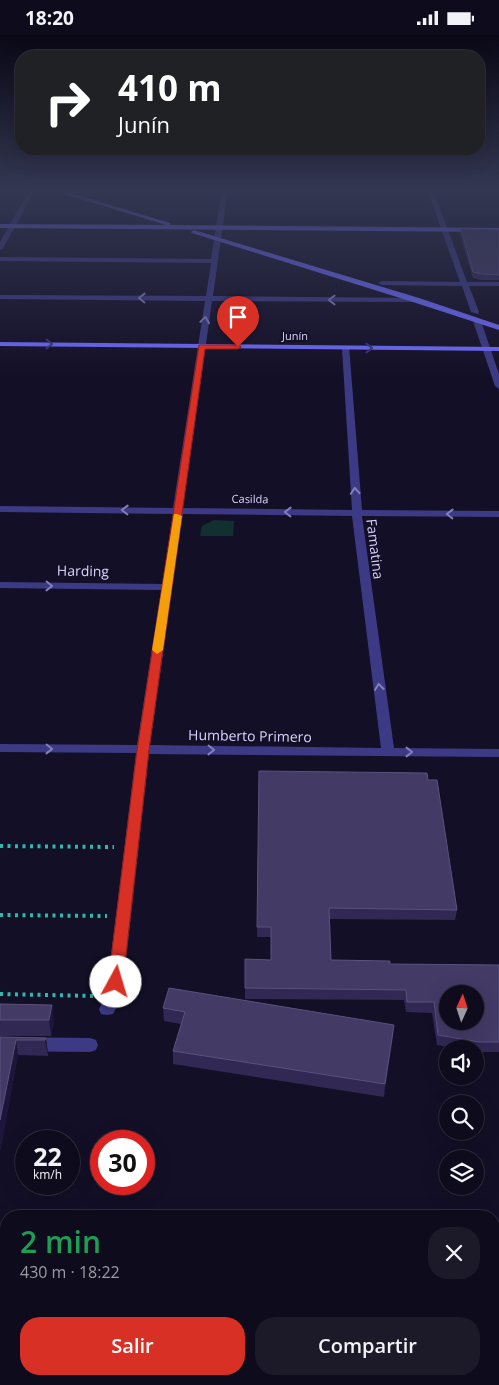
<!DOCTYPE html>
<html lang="es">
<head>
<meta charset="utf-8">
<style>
	body { margin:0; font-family:"Open Sans",sans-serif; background:#1c1929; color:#f1f3f6; height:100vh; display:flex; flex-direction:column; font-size:19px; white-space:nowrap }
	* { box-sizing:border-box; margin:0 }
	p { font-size:16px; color:#9b9ba3 }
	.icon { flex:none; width:28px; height:28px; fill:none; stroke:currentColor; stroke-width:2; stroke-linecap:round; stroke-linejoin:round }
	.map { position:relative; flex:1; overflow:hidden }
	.side { position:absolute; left:0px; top:1175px; width:500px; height:175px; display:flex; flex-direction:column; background:#0e0b1c; border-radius:20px 20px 0 0; box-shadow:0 5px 20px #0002,0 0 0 1px #2e2b3b }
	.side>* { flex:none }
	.hud { position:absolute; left:15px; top:15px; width:470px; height:105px; border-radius:20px; box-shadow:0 5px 20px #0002,0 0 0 1px #2e2b3b; background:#202124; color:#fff; overflow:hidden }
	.needle { width:32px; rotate:3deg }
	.controls { position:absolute; left:439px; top:950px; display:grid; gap:10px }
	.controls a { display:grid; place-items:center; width:45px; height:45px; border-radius:50%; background:#0e0b1c; box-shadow:0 5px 20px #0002,0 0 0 1px #2e2b3b; font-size:25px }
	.speed { position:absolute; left:15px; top:1095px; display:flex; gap:10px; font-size:25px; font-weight:700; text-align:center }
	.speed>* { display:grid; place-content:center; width:65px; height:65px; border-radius:50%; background:#0e0b1c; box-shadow:0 5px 20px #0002,0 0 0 1px #2e2b3b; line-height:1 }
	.speed small { font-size:12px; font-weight:400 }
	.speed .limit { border:8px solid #d22; background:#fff; color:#111 }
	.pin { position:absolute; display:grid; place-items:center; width:42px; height:42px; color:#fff; margin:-51px -21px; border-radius:50% 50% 50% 0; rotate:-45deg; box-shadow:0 0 5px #0007 }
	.pin .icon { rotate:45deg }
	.me { position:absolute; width:55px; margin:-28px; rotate:6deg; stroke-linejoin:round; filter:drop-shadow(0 0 4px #0008) }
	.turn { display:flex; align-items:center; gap:18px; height:105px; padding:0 20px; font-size:22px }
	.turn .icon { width:65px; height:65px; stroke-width:2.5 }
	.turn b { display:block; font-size:35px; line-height:42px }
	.round { display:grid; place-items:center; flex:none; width:52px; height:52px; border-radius:20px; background:#1c1929 }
	.overview { display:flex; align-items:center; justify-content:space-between; height:85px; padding:0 20px }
	h1 { font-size:30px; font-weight:600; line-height:38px; color:#1e9e55 }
	.cta { display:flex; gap:10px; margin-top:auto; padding:10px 20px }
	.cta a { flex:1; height:58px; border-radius:20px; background:#d93025; color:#fff; font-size:20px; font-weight:600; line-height:58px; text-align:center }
	.cta a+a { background:#1c1929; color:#f1f3f6 }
	.status { display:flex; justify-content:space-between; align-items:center; height:35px; padding:0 25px; background:#0e0b1c; direction:ltr }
	.status svg { height:14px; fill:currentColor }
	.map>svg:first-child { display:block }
	.green { fill:#12302f }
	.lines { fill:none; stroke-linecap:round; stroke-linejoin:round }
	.path { stroke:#2fb8b0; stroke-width:4; stroke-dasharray:3 4.5; stroke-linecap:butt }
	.service { fill:#3d3a85; fill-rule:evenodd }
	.minor { fill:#3d3a85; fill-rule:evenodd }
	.secondary { fill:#6f6bff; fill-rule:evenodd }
	.wall { fill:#312854 }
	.shaded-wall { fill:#1d163a }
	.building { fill:#433a66; stroke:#5a527e; fill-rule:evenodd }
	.oneway { stroke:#837fbc }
	.oneway2 { stroke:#38347d }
	.route { fill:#d93025; stroke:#8d1f18 }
	.slow { fill:#f59e0b }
	.labels { text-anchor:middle; stroke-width:4; stroke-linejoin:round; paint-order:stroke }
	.far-street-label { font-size:11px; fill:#d9d4ff; stroke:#130f26 }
	.street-label { font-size:14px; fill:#d9d4ff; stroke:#130f26 }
</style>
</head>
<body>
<div class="status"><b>18:20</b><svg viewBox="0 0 49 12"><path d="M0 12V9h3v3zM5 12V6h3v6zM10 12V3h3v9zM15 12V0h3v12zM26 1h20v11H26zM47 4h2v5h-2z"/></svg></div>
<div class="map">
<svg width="499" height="1350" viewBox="0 0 499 1350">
	<rect width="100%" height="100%" fill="#130f26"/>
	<!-- green -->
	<path class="green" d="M214,485l20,1 -1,15h-33l2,-10z"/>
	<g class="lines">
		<!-- path -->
		<g class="path">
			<path d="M0,811l114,1"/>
			<path d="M0,880l107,1"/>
			<path d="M0,959l94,2"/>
		</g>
		<!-- service -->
		<path class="service" d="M0,1002l90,1 6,2 2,5 -2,5 -6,2 -90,-1z"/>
		<!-- minor -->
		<g class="minor">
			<path d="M30,154h6l-33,59 -3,2v-8z"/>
			<path d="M222,154h6l-15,107 203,2 4,2 -4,2 -204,-1 -29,207 169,2 -10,-162 7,-2 13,164 137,1v6l-137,-1 32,232 105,1v8l-350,-3 -27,242 -9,18 -6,1 -6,-1 -2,-5 7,-13 30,-243 -136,-1v-8l137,1 24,-155 -161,-2v-6l162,2 11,-70 -173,-2v-6l173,2 32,-207 -205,-2v-4l206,1 5,-33 -211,-2v-4l211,2zM183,479l169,2 29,232 -231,-3z"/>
			<path d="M427,154h6l34,93h32v4h-30l10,26 -1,2 -7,-2 -9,-26 -80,-1 -4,-2 4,-2 78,1z"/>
			<path d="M474,284l7,2 18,53v15l-4,-3 -22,-65z"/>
		</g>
		<!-- secondary -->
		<g class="secondary">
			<path d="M48,154h9l113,34v2l329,3v4l-499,-4v-4l166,1z"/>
			<path d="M194,195l225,68 80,27v5l-86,-28 -221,-69 -1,-1z"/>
			<path d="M0,307l499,5v4l-499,-5z"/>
		</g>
	</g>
	<!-- wall -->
	<g class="wall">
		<path d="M461,194l38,1v50h-18l-8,-2 -13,-43z"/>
		<path d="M259,736l198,139 -2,10 -125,-1 1,41 59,4 109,1v87h-21l-3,-1v-2h-15l-23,-4 -5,-32 -26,-1 -2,-12 -159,-1v-40l26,1v-23h-14z"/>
		<path d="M0,969l54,17 -3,15h-51z"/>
		<path d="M163,973l231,17 -10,72 -211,-33v-13l8,-27 -17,-3z"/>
		<path d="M0,1002l46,1 2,15v3l-30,-1 -18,96z"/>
	</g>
	<!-- shaded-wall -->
	<g class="shaded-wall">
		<path d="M52,970l2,16 -3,15 -2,-16z"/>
		<path d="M394,990l-1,13 -9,59 1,-13z"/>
		<path d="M46,1003l2,15v3l-3,-16z"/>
		<path d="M16,1005l2,15 -18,96v-31z"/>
	</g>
	<!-- building -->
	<g class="building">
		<path d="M461,194l38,1v45l-17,-1 -9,-2z"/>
		<path d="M259,736l168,2 1,7h9l20,130 -128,-2 2,52 59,1v3l109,1v77h-20l-41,-7 -4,-33h-27l-1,-12 -161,-2v-29l26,1v-33h-14zM448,959h27v27h-27z"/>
		<path d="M169,953l225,37 -9,59 -212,-33 12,-39 -22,-4z"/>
		<path d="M0,969l52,1 -3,15h-49z"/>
		<path d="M0,1002l46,1 -1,2h-29l-16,80z"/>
	</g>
	<!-- one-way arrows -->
	<defs><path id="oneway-chevron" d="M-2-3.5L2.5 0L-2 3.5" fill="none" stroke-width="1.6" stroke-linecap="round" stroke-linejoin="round" transform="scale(1.25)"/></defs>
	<g class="oneway">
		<use href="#oneway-chevron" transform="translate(142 263) rotate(-179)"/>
		<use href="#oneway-chevron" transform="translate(332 265) rotate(-180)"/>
		<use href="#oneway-chevron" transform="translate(205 285) rotate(-82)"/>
		<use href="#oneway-chevron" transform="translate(355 456) rotate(-94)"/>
		<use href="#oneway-chevron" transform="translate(125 475) rotate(-179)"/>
		<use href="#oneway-chevron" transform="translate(288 477) rotate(-179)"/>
		<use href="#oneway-chevron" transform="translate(450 479) rotate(-179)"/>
		<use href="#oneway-chevron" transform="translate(49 551) rotate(1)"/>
		<use href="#oneway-chevron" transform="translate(379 652) rotate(-97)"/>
		<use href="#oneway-chevron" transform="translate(49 714) rotate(1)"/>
		<use href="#oneway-chevron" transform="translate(211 715) rotate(1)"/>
		<use href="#oneway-chevron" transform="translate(409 717)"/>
	</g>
	<g class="oneway2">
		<use href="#oneway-chevron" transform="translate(49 309) rotate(1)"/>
		<use href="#oneway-chevron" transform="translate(369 313)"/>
	</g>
	<!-- sky -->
	<linearGradient id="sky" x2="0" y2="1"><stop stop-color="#0a0815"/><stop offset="0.45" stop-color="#333752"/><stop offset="1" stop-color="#333752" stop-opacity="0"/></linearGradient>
	<rect width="499" height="343" fill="url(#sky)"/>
	<!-- route -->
	<path class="route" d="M199,310h39l3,2 -3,2h-33l-56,401 -26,232 -2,4 -5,1 -6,-1 -2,-4 29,-232z"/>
	<!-- slow -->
	<path class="slow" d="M174,479h3l5,2 -19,134 -6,4 -5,-4z"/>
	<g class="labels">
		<!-- far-street labels -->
		<g class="far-street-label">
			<text x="295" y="305">Junín</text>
			<text transform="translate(250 464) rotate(1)" y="4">Casilda</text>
		</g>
		<!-- street labels -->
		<g class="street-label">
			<text transform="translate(375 514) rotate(83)" y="5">Famatina</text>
			<text transform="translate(83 536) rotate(1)" y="5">Harding</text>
			<text transform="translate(250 701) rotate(1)" y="5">Humberto Primero</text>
		</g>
	</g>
</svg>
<div class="controls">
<a><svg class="needle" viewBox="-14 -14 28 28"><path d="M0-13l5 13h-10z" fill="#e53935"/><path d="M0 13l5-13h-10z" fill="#9b9ba3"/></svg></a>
<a><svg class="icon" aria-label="sound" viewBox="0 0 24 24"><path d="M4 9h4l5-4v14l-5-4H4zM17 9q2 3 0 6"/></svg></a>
<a><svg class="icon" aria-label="search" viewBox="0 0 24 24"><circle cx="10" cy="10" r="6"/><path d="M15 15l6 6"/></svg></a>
<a><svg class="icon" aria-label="layers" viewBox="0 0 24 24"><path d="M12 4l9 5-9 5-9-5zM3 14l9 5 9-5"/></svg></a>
</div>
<div class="speed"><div>22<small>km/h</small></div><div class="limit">30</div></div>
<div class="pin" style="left:238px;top:312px;background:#d93025"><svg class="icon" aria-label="arrive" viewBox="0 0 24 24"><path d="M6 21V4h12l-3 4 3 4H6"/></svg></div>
<svg class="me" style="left:116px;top:947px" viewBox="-20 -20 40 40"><circle r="19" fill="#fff"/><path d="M0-13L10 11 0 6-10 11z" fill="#d93025"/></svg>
<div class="hud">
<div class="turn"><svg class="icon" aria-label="right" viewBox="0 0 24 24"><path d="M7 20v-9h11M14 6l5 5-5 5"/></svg><div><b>410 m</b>Junín</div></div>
</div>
<section class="side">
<div class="overview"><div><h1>2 min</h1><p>430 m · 18:22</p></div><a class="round"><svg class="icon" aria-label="close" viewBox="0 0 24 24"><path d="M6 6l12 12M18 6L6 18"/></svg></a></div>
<div class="cta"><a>Salir</a><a>Compartir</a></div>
</section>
</div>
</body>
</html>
